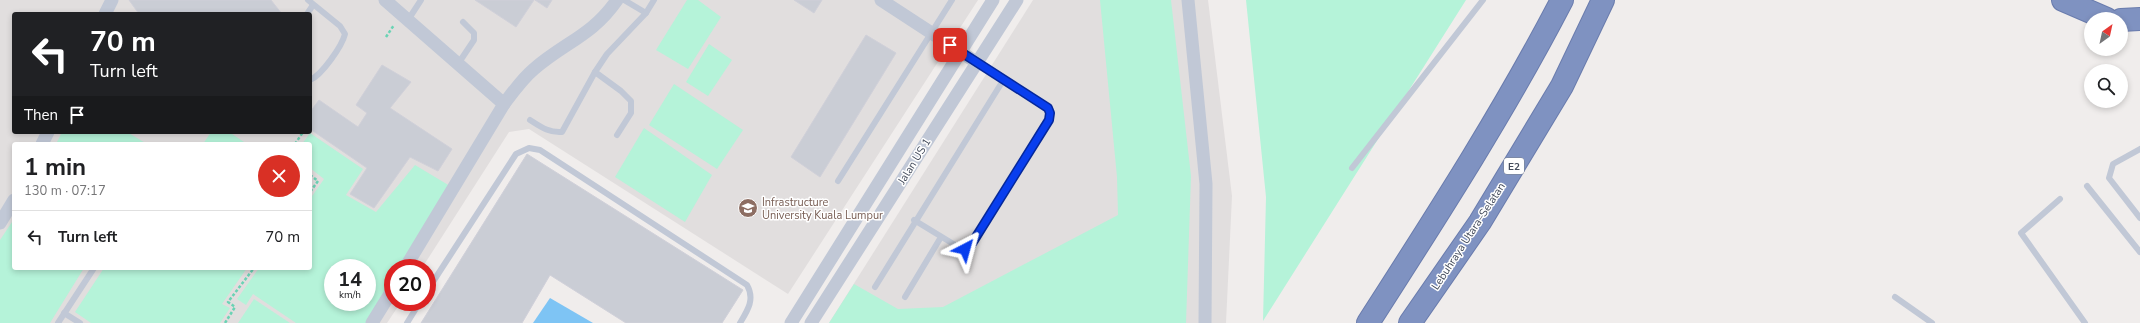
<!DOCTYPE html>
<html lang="en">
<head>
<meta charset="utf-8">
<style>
	body { margin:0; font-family:"Nunito Sans",sans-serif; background:#f2f2f2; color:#202124; height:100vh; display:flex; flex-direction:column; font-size:15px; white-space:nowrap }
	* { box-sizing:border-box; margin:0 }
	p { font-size:13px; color:#757577 }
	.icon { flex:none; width:22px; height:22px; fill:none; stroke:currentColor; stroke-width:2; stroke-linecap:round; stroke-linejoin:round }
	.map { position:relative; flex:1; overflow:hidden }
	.panel { position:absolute; left:12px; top:142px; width:300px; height:128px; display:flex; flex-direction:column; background:#fff; border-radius:4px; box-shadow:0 2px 6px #0003 }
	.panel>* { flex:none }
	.guide { position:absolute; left:12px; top:12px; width:300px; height:122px; border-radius:4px; box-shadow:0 2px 6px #0003; background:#202124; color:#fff; overflow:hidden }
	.needle { width:26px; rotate:33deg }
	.controls { position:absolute; left:2084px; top:12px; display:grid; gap:8px }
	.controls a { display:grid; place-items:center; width:44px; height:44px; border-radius:50%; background:#fff; box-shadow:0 2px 6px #0003; font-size:20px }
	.speed { position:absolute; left:324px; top:259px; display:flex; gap:8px; font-size:20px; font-weight:700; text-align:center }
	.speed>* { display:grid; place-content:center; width:52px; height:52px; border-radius:50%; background:#fff; box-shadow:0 2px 6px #0003; line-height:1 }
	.speed small { font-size:10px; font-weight:400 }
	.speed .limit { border:6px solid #d22; background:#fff; color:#111 }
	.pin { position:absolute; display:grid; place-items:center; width:34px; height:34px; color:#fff; margin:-17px; border-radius:8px; box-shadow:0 2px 6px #0006 }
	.me { position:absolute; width:44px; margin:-22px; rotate:39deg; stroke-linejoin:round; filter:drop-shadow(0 0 3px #0008) }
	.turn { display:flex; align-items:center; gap:14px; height:84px; padding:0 12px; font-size:18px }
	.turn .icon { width:52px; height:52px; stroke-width:2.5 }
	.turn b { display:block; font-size:28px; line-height:34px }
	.then { display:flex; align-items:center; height:38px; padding:0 12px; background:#0003; gap:8px; font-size:15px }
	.round { display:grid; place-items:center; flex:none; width:42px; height:42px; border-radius:21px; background:#f2f2f2 }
	.overview { display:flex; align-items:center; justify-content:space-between; height:68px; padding:0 12px }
	h1 { font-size:24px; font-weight:700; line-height:30px }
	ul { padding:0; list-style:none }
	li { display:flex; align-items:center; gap:12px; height:52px; padding:0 12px; border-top:1px solid #e0e0e0 }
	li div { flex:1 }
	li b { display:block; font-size:15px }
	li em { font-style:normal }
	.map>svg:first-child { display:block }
	.education { fill:#e1dede; fill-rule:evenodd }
	.green { fill:#b5f3d9; fill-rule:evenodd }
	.water { fill:#7ec4f4 }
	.building { fill:#cacdd5; stroke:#d0d0d9 }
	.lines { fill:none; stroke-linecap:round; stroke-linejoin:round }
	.motorway-casing { stroke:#6a7cad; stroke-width:24 }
	.path { stroke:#6ad3b4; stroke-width:2.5; stroke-dasharray:3 2; stroke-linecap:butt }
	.service { stroke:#c1c8d6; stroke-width:6 }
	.minor { stroke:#c1c8d6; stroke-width:13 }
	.motorway { stroke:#7f92c1; stroke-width:22 }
	.route-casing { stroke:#05289b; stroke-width:10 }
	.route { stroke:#083eee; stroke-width:7 }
	.labels { text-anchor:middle; stroke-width:3; stroke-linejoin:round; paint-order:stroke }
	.shield { fill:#fff; stroke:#7b818c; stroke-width:1 }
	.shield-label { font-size:10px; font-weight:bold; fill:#434b5b }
	.street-label { font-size:11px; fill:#434b5b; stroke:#fff }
	.education-label { font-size:11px; fill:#785e54; stroke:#fff; text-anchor:start }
</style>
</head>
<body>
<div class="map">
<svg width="2140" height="323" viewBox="0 0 2140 323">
	<rect width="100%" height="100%" fill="#f0edec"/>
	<!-- education -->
	<g class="education">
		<path d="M0,0h978l-190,294 -259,-165 -20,3 -87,136h-29v34h8l-14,21h-387zM14,14h296v118h-296zM14,144h296v124h-296zM333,268h34v34h-34z"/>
		<path d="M1033,0h175l24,196 -6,127h-397z"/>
	</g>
	<!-- green -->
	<g class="green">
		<path d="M687,0h11l23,17 -33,52 -32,-19z"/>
		<path d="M1100,0h71l20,176 -5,147h-357l25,-39 44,25 45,-2 175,-92 -1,-38z"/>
		<path d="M1246,0h220l-203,321 3,-124z"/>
		<path d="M709,44l23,16 -24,36 -22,-14z"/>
		<path d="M674,84l69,46 -26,39 -68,-44z"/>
		<path d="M644,128l68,47 -27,47 -70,-45z"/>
		<path d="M62,132h65l20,12h-91z"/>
		<path d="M211,132h18l18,12h-44z"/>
		<path d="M310,133l53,36 -17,26 30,17 39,-47 35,21 -50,82h-7v11l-27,44h-70l-43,-29 -7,11 -9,-6 22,-31h51v-69l14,-20 -14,-11v-24h-8zM333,268h34v34h-34z"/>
		<path d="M14,219v49h70l-34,55h-50v-83z"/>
		<path d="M104,268h143l-25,36 8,4 -10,15h-129l-16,-11z"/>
		<path d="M254,299l36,24h-52z"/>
	</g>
	<!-- water -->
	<path class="water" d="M550,298l43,25h-60z"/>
	<!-- building -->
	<g class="building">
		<path d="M129,0h142l11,14h-143z"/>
		<path d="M475,0h59l-18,27z"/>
		<path d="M535,0h17l-5,8z"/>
		<path d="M794,0h28l-8,13z"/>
		<path d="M866,35l30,18 -76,124 -29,-20z"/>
		<path d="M382,65l29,17 -21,26 62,41 -14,22 -28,-14 -36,51 -24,-14 17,-26 -57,-39v-17l9,-12 39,27 9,-14 -11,-8z"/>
		<path d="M527,154l216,136 -21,33h-96l-76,-48 -28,48h-101z"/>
	</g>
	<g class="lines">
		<!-- motorway casing -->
		<g class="motorway-casing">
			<g id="motorway">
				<path d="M2063,0l44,19"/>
				<path d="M2121,20l19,-1"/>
				<path d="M1368,323c68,-106 136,-211 194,-323"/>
				<path d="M1410,323l70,-101 82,-136 41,-86"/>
			</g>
		</g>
		<!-- path -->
		<g class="path">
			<path d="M386,37l8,-12"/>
			<path d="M295,144l8,-12"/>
			<path d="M310,175l8,6 -8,11"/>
			<path d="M225,323l10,-16 -7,-5 26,-34"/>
		</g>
		<!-- service -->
		<g class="service">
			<path d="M308,0l32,26 5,8c-3,12 -23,41 -35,46"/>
			<path d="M624,0l22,13 8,-13"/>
			<path d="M307,14l6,-9"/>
			<path d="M408,20l13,-20"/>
			<path d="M458,64l16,-24v-7l-11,-11"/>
			<path d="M595,72l12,-18 39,-41"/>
			<path d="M530,120c11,7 19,13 32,12l33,-60 26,19 10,10v12l-14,22"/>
			<path d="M2140,149l-27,15 -4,14 31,40"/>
			<path d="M1352,168l131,-168"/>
			<path d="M838,181l114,-181"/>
			<path d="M2087,186l53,66"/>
			<path d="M2060,199l-39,34 64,90"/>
			<path d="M914,220l46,28 5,1 6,-4 78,-125 1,-7 -2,-6 -72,-45"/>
			<path d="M875,287l129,-208"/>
			<path d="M427,291l89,-137 13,-6 11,2 207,135c8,14 1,25 -7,38"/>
			<path d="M905,297l36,-60"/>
			<path d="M1895,297l37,26"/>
			<path d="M64,313l16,10"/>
			<path d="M58,323l36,-55"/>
			<path d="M407,323l13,-21"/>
		</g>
		<!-- minor -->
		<g class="minor">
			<path d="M385,0l119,104"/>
			<path d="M881,0l95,62"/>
			<path d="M1188,0l18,184 -1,139"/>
			<path d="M105,14l7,-14"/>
			<path d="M42,144l6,-12"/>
			<path d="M0,223l14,-23"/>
			<path d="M405,268l99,-164c9,-12 18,-25 30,-35 31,-27 58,-33 83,-69"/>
			<path d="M372,323l21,-34"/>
			<path d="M791,323l202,-323"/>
			<path d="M811,323l206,-323"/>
		</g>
		<!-- motorway -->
		<use href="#motorway" class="motorway"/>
	</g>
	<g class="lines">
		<!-- route casing -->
		<g class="route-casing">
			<path id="route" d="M950,45l98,63 2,5 -1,7 -78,125 -6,4"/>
		</g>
		<!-- route -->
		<use href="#route" class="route"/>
	</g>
	<!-- icons -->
	<defs>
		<g id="university-disc" transform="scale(1)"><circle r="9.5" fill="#8d6e63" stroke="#fff"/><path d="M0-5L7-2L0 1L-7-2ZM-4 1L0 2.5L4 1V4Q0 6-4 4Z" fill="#fff"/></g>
	</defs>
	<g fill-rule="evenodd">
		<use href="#university-disc" x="748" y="208"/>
	</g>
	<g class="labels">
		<!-- shield labels -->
		<rect class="shield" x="1504" y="158" width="20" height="16" rx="3"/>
		<g class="shield-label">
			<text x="1514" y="170">E2</text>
		</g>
		<!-- street labels -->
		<g class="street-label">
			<text transform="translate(914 161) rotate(-58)" y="4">Jalan US 1</text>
			<text transform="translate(1468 236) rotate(-57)" y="4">Lebuhraya Utara–Selatan</text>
		</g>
		<!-- education labels -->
		<g class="education-label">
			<text x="762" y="206">Infrastructure<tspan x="762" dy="13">University Kuala Lumpur</tspan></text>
		</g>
	</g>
</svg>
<div class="controls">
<a><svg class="needle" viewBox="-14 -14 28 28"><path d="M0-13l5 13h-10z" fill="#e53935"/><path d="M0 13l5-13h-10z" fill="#757577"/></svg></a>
<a><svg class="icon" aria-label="search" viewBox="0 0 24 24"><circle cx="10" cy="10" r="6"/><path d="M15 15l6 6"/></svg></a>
</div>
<div class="speed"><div>14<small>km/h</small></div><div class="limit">20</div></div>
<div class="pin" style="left:950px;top:45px;background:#d93025"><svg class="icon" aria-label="arrive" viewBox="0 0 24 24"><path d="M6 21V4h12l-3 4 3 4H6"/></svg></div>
<svg class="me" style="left:965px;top:249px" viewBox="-20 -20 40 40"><path d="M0-17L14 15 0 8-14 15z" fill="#083eee" stroke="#fff" stroke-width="4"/></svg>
<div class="guide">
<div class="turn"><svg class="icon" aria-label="left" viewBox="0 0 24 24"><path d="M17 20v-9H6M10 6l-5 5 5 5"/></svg><div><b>70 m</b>Turn left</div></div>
<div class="then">Then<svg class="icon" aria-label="arrive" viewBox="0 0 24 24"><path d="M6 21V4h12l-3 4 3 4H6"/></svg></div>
</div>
<section class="panel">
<div class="overview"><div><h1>1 min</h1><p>130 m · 07:17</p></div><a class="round" style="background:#d93025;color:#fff"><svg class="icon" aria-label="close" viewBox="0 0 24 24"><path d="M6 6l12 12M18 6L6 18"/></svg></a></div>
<ul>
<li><svg class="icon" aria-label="left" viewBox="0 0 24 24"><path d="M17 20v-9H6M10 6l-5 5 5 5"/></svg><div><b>Turn left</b></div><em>70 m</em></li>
</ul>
</section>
</div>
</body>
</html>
